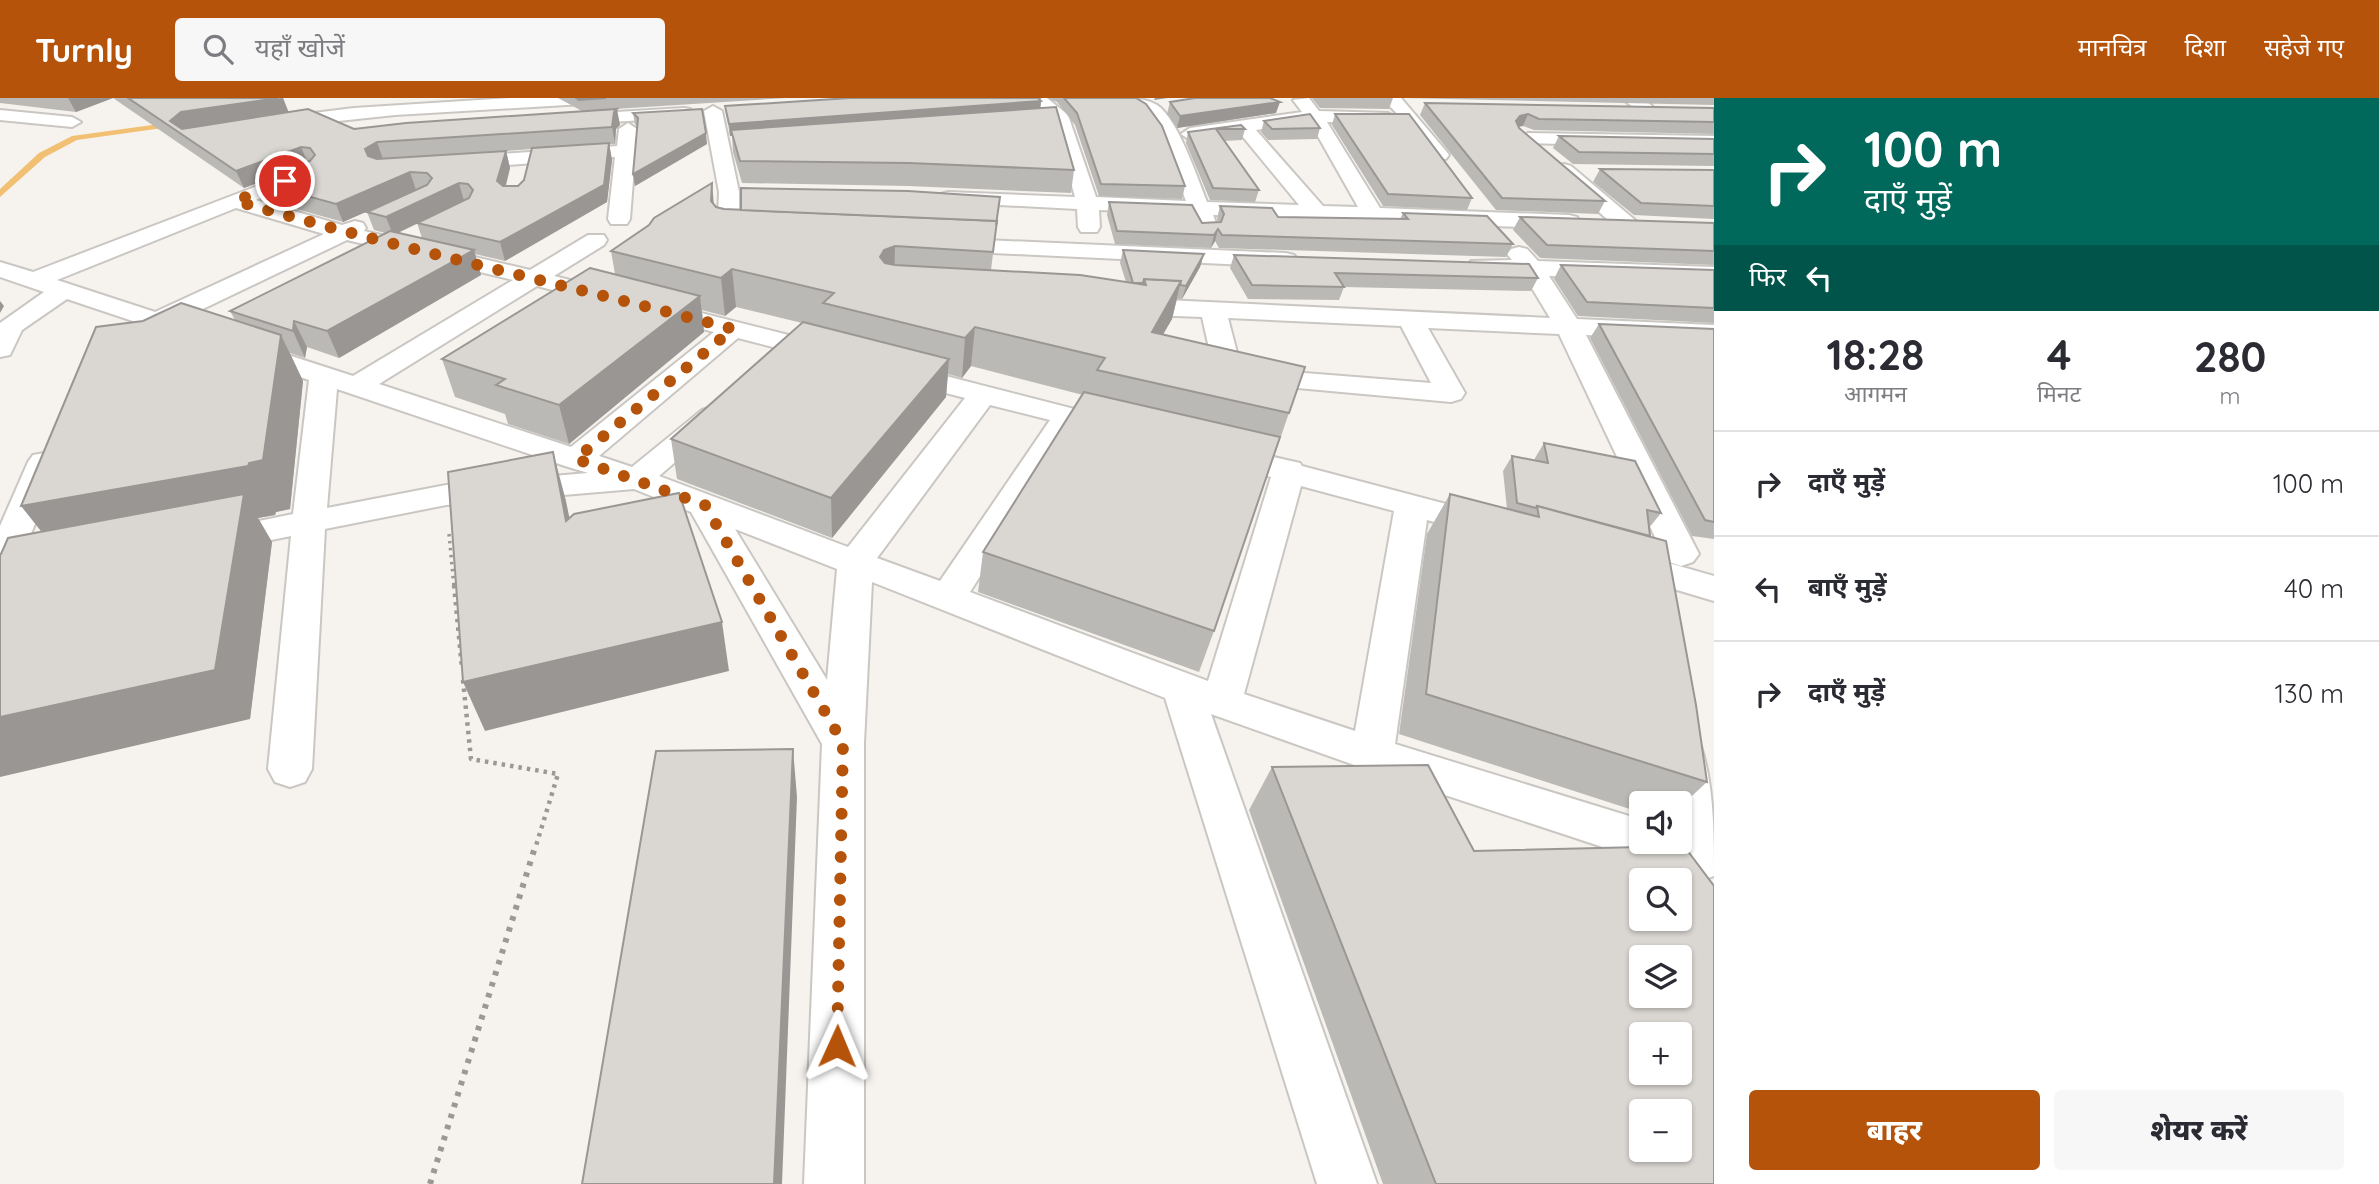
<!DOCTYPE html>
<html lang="hi">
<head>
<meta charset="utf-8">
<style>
	body { margin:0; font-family:Quicksand,"Noto Sans Devanagari",sans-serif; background:#f7f7f7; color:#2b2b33; height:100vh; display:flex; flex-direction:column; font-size:26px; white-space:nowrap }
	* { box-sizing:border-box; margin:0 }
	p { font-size:23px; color:#7c7c81 }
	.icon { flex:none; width:38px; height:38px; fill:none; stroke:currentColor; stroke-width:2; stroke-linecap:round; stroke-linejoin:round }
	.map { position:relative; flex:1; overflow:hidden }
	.sheet { display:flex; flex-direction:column; background:#fff; width:665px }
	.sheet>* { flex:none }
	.top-card { background:#00695c; color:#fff; overflow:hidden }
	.controls { position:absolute; left:1629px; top:693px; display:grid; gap:14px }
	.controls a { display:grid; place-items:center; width:63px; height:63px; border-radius:7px; background:#fff; box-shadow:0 2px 5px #0004; font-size:35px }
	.pin { position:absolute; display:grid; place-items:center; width:60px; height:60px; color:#fff; margin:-30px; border:4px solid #fff; border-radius:50%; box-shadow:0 2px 7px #0007 }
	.me { position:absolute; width:77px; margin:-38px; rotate:1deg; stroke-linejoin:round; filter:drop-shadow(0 0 5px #0008) }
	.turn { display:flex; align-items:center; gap:24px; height:147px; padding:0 35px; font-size:32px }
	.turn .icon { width:91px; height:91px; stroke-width:2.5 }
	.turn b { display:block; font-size:49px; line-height:60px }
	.then { display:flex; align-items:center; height:66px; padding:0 35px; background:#0003; gap:14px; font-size:26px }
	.eta { display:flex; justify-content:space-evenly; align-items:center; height:119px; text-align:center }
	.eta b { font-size:42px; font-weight:800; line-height:49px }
	.button { display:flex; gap:14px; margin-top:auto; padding:14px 35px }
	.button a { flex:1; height:80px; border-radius:7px; background:#b45309; color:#fff; font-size:28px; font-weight:800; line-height:80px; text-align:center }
	.button a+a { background:#f7f7f7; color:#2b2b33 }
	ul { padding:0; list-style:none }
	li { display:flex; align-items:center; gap:21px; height:105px; padding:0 35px; border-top:2px solid #e1e1e2 }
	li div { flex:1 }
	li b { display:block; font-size:26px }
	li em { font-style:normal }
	header { display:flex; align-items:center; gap:42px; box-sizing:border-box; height:98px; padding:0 35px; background:#b45309; color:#fff }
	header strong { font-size:33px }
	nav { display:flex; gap:38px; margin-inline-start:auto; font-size:24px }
	.search { width:490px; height:63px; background:#f7f7f7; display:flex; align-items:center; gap:18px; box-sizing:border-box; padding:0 24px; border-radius:7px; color:#7c7c81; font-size:26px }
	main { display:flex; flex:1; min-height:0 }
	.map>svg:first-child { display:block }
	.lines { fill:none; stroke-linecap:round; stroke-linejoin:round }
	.stream { fill:#f2c072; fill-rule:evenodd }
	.street-casing { stroke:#cac7c3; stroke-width:4 }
	.path-far2 { stroke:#9b9896; stroke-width:3.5; stroke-dasharray:2.5 4.5; stroke-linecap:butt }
	.path-far1 { stroke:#9b9896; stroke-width:4.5; stroke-dasharray:3.5 5; stroke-linecap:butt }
	.path { stroke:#9b9896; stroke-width:6; stroke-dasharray:4.5 7; stroke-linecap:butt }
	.street { fill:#fff; fill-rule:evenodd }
	.wall { fill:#bbb9b5; fill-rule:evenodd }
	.shaded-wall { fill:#999694 }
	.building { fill:#dad7d3; stroke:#999694; stroke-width:2; fill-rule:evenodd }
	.route { stroke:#b45309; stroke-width:12; stroke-dasharray:0 21.6 }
</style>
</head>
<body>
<header>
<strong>Turnly</strong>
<div class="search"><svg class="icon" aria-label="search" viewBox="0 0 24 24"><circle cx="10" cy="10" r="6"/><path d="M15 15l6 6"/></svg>यहाँ खोजें</div>
<nav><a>मानचित्र</a><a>दिशा</a><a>सहेजे गए</a></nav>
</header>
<main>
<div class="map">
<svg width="1714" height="1086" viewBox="0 0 1714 1086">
	<rect width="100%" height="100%" fill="#f6f3ef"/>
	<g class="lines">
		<!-- stream -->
		<path class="stream" d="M174,24l3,4 -100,14 -32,17 -45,40v-8l39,-36 33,-17z"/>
		<!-- street casing -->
		<g class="street-casing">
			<g id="street">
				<path d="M511,0h98l-9,5 -205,12 -122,13 -9,-5 9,-5 81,-10z"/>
				<path d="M1027,0h20l21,17 28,82 90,4 -24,-64 -16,-24 -27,-15c13,0 26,0 38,7 21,14 40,72 50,97l92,3 -60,-73 -49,8 -9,-6 9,-6 112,-16 -9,-12 16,-2 10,13 69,2 9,5 -9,5 -61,-1 53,86 189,7 8,2 3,5 -3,5 -8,2 -356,-14 5,13 -3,5h-16l-8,-19 -92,-4 1,17 -3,5h-16l-3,-5 -1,-18 -136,-7 -4,-4 4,-4 7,-2 127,5 -21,-76zM1309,24l6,9 43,76 -35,-1 -67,-76z"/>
				<path d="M1382,0h19l45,53 3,4 -3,4h-14l-27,-37z"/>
				<path d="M1621,0h21l15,12 -9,5 -6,-1z"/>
				<path d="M713,8l9,5 17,81v37l23,2 3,5 -3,5 -8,2 -34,-3 -3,-5 2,-43 -15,-81z"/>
				<path d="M684,10l6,1 3,4 -3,4 -124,8 -9,-5 9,-5z"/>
				<path d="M0,12l72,7 9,5 -9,5 -72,-7z"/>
				<path d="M628,25l9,6 -7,90 -3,5h-16l-3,-5 7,-62 -160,12 -7,-2 -3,-4 3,-4 7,-2 162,-11 2,-17z"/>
				<path d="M1528,35l186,3v12l-193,-5 -2,-4z"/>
				<path d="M1564,66l7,2 64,54 3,5 -3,5h-16l-62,-56 -3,-4 3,-4z"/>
				<path d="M260,87l7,2 3,4 -3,4 -11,5 86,25 13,-4 8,2 3,5 -2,3 166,39 58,-35h16l3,5 -3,5 -50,31 286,72 4,6 -4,6 -10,2 -92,-24 -139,118 33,11 70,-57 10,-3 10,3 5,6 -5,6 -63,54 189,71 117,-149 -80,-21 -4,-6 4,-6 10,-2 234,60 4,6 -4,6 -11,3 -43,-11 -105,165 238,89 63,-204 -61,-16 -5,-7 5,-7 11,-2 79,18 2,3 201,53 5,8 -5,8 -12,3 -64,-18 -32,224 247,76v22h22l-6,12 -16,6 -285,-94 -146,-52 166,470h-60l-152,-486 -293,-116 -8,161v441h-60l18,-440 -131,-232 -57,-23 -188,16 -121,24 -13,240 -7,13 -15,5 -15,-5 -7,-13 23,-233 -79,16 -12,-3 -5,-8 5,-8 93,-19 16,-134 -242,-81 -45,31 -12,25 -10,2v-34l44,-31 -44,-15v-15l33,10zM236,110l88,26 -169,78 -98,-32zM347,142l166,40 -160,96 -173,-56zM537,188l177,46 -143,115 -192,-63zM337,291l228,77 23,7 -142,12 -119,23zM990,307l60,15 -110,161 -63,-23zM1301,388l93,25 -39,220 -111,-37zM735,431l102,40 -10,111z"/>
				<path d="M940,140l346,15 8,2 4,5 -4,5 -8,2 -354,-17 -3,-5 3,-5z"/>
				<path d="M1519,149l8,2 11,12 176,6v14l-165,-5 28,43 137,6v16l-128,-6 113,219 -6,8 -12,4 -12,-4 -6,-8 -104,-220 -131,-6 37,65 -4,6 -10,3 -232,-21 -4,-6 -13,-58 -79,-3 -9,-3 -4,-5 4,-5 9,-3 427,20 -26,-43 -53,-4 -4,-5 4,-5 41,-1 -5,-6 4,-5zM1228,220l173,8 30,57 -190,-15z"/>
				<path d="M44,355l11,2 5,7 -42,104 -5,8 -13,4v-52l28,-64 5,-7z"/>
				<path d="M1623,452l91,26v25l-104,-31 -5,-8 5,-8z"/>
				<path d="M1681,630l15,5c18,42 18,97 18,143l-14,5 -17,-6 -7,-15 -2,-18h6v-39h-12l-8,-58 6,-12z"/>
			</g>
		</g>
		<!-- path-far2 -->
		<path class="path-far2" d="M449,436l5,53"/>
		<!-- path-far1 -->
		<g class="path-far1">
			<path d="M454,487l8,83"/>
			<path d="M463,582l8,79 87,15 -23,75"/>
		</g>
		<!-- path -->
		<path class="path" d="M430,1086l105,-337"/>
		<!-- street -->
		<use href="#street" class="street"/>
	</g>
	<!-- wall -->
	<g class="wall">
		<path d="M0,0h283l5,14 66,17 266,-4 -4,4 -1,15h-6l3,16 -5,42 -102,59 -30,-7 6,21 -142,83 -32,-11 -2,11 -15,-5 13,28 -13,128 -14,3 -1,3 -17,3 14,24 -22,177 -209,-188 194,-211 -5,-9 155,-78 -11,-3 -7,-18 32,-15 -56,25 -79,-22 -7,-17 -13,5 -131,-90 -37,14 -76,-9zM532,51l-8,31 -6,6h-12l4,-18 -4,-17zM464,103l-47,22 5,15 -24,-5z"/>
		<path d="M558,0h228l-204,13z"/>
		<path d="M1047,0h89l49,88 -3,13 -83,-3 -24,-71 -18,-23z"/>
		<path d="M1312,0h81l-4,11 -69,-1z"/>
		<path d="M1405,0h309v7z"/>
		<path d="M1039,1l2,2 -1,7 34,62 -3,23 -163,-7 -166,-3 -9,-31 -1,-16h-2l-5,-30z"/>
		<path d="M1170,4l106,11 -99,15 -10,-14z"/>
		<path d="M1425,5l289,5v26l-180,-4 -11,-4 -5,1 87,74 -7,13 -102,-4 -76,-95z"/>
		<path d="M633,15l74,31 -72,42 -2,-12 4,-47 -2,-3z"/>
		<path d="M1335,16l137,84 -5,12 -84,-4 -51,-81z"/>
		<path d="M1264,23l56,7 -3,11 -49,1 -7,-8z"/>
		<path d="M1241,27l4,4 -3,11 -18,1 35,49 -4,12 -45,-2 -24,-57 2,-11z"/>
		<path d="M1559,38l155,3v27l-141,-2 -20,-16z"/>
		<path d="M1600,71l114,1v49l-80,-4 -41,-33z"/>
		<path d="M1000,99l-9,73 135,12 -6,-19 3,-13 81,4 -4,13 -18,32h-5l-5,20 -9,15 126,79 -75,218 -15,41 -221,-80 5,-40 100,-157 -112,-29 -9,12 -14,-4 -2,23 -114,141 -155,-59 -6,-40 131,-116 -66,-16 -11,9 -23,-6 2,22 -135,112 -61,-20 -3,-10 -50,-17 -13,-38 173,-85 -4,-23 103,-46 2,2 8,2 17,1z"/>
		<path d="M1109,104l93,21 16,-1 -1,-3 3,-13 58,11 122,2 3,-6 110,31 -7,13 -287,-9 -4,-7 -4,7 -96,-4 -8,-29z"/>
		<path d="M1520,119l194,6v42l-174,-7 -27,-28z"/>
		<path d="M1234,157l304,23 -7,13 -187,-4 -5,13 -91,-1 -18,-31z"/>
		<path d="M1561,167l153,5v53l-136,-7 -24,-37z"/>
		<path d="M1599,226l115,5v210l-22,-3 -102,-198z"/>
		<path d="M1544,345l117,70 -12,15 1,8 57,246 -27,25v-4h-38v10l-243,-79 28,-200 23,-40 57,15 -4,-38 9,-15 23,5v-3z"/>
		<path d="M1272,669l202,84 240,333h-331l-134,-374z"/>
	</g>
	<!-- shaded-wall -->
	<g class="shaded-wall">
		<path d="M68,0h45l-37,14z"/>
		<path d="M283,0l6,15 -100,15h-16l-3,-7 11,-9z"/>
		<path d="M1032,0h10l-7,4 6,-1 -1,12 -309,17 1,6h-2l-1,-12z"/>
		<path d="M1155,0h13l-14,2z"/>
		<path d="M1280,4l-4,11 -99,15 3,-12z"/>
		<path d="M617,11l3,16 -4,4 -1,15 -3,-17 2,-15z"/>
		<path d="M1528,16l-5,12 -9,1 2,-6 4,-5z"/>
		<path d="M706,35l1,11 -72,42 -2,-12z"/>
		<path d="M377,44l6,17 -12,7 -6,-17z"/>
		<path d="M609,45l3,17 -5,42 -102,59 -5,-19z"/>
		<path d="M301,49l7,17 -52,18 1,1 -13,5 -8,-17z"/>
		<path d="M506,53l4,17 -8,31 -5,-18z"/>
		<path d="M410,74l6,18 -73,32 -7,-18z"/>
		<path d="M459,85l5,18 -71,34 -7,-18z"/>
		<path d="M712,85l3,34 -4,-16z"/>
		<path d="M1218,131l-3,12 -4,7 3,-13z"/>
		<path d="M895,148l-1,37 -14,-26 4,-7z"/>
		<path d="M474,152l7,25 -142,83 -12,-27z"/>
		<path d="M1204,156l-4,13 -18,32 4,-13z"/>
		<path d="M732,171l4,38 -11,9 -4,-38z"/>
		<path d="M1181,183l-9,38 -30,52 10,-39z"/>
		<path d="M700,198l4,36 -135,112 -10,-39z"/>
		<path d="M0,203l4,5 -4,7z"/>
		<path d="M294,223l13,26 -2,11 -12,-27z"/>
		<path d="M975,229l-4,39 -9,12 3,-40z"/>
		<path d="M281,237l22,46 -13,128 -14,3 -1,3 -17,3 14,24 -22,177 -250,58v-60l60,-162 -39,-49z"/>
		<path d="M949,261l-3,38 -114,141 -1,-40z"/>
		<path d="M553,354l13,49 14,69 -14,-49z"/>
		<path d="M722,524l7,49 -244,60 -22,-49z"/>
		<path d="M793,651l4,48 -15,387h-8z"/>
	</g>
	<!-- building -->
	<g class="building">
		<path d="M128,0h150l-97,14 -11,9 12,8 126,-20 46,20 52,-6 211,-14 -3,3 -2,15 -235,15 -12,7 3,7 9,3 129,-8 -9,30 6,5h15l6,-6 8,-32 77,-5 -5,42 -104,57 -83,-19 52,-25 4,-8 -5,-6 -9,-1 -73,34 -19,-5 60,-27 5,-7 -5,-5 -17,-1 -74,32 -80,-22 54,-21 5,-6 -5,-7 -9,-1 -65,24z"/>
		<path d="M576,0h30l-27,2z"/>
		<path d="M850,0h188l3,3 -312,23 -4,-18z"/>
		<path d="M1064,0h72l10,6 16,22 23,60 -84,-2 -24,-71z"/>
		<path d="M1195,0h75l10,4 -100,14 -10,-14z"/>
		<path d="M1425,5l289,5v14l-175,-3 -11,-5 -8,2 -4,5 3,7 86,73 -103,-3z"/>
		<path d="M1056,9l18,63 -165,-7 -169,-2 -9,-31z"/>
		<path d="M702,11l4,24 -73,41 5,-56 -5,-5z"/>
		<path d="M1310,16l10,14 -48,1 -8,-8z"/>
		<path d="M1335,16h74l63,84 -84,-4z"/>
		<path d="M1241,27l4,4h-29l43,61 -46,-2 -25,-56z"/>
		<path d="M1559,38l155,3v15l-135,-2z"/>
		<path d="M1600,71l114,1v36l-73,-3z"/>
		<path d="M712,85l-1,18 5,6 8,2 273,12 -4,31 -98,-6 -11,4 -4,7 5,6 10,2 185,10 66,10 -2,-6 37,2 -29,51 153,35 -16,46 -192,-43 8,-12 -130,-31 -10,11 -142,-35 11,-10 -102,-24 -11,9 -110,-27 38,-26 5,-7z"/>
		<path d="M741,90l167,3 92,6 -4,28 1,-4 -256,-11z"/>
		<path d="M1109,104l83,3 10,18 19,-1 3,-8 -4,-8 52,2 6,9 130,2 -5,-6 84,3 26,28 -291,-9 -4,-6 -4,6 -97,-4z"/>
		<path d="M1520,119l194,6v28l-167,-6z"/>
		<path d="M390,133l84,19 -147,81 -33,-10 -1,10 -63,-20z"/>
		<path d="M1123,152l81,4 -18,32 -6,-1 1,-4 -37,-2 -1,4h-10z"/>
		<path d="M1234,157l295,9 9,14 -203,-5 9,14 -92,-2z"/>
		<path d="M1561,167l153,5v38l-127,-6z"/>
		<path d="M590,170l110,28 -141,109 -63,-20 9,-6 -63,-20z"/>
		<path d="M181,205l100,32 -18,125 -14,3 -1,3 -227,40 75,-179 47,-6z"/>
		<path d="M803,224l146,37 -118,139 -160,-59z"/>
		<path d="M1599,226l115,5v193l-9,-2z"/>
		<path d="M1084,294l196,45 -66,194 -231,-79z"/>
		<path d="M1544,345l91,18 26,52 -14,-3 3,26 -113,-30 -1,2 -19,-5 -5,-47 36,7z"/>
		<path d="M553,354l13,69 8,-7 105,-21 43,129 -259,60 -15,-210z"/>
		<path d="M244,396l-29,176 -215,47v-163h1l7,-16z"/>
		<path d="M1450,396l89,23 -2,-11 129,35 30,164 11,77 -281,-88z"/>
		<path d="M793,651l-19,435h-192l74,-433z"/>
		<path d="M1428,667l46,86 210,-5 30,40v298h-278l-164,-417zM1642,782h38v39h-38zM1642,859h38v39h-38zM1642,936h38v39h-38zM1642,1013h38v39h-38z"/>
	</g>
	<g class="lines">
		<!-- route -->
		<path class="route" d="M285,83l-49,20c164,48 332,84 497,128l-157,130 129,46 138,238 -6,303"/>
	</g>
</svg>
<div class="controls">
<a><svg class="icon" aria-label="sound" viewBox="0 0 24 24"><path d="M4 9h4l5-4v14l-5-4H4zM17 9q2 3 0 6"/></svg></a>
<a><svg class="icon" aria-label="search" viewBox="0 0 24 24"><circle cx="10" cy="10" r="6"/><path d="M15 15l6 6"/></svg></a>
<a><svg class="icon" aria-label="layers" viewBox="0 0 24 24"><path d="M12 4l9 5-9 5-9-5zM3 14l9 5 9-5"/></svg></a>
<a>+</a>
<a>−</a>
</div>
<div class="pin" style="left:285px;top:83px;background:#d93025"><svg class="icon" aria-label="arrive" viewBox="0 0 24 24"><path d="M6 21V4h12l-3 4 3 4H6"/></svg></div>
<svg class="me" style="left:837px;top:948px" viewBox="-20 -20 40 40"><path d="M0-17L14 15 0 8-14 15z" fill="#b45309" stroke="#fff" stroke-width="4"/></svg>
</div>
<section class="sheet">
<div class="top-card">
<div class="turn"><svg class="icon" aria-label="right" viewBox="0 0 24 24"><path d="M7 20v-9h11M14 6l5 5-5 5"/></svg><div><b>100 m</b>दाएँ मुड़ें</div></div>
<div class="then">फिर<svg class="icon" aria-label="left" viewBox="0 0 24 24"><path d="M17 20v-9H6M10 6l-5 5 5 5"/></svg></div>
</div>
<div class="eta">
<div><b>18:28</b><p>आगमन</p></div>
<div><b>4</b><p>मिनट</p></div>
<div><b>280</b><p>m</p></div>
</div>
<ul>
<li><svg class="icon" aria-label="right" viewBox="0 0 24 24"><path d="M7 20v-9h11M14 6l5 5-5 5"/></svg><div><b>दाएँ मुड़ें</b></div><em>100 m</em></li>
<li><svg class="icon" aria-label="left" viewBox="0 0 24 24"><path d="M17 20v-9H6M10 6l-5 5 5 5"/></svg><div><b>बाएँ मुड़ें</b></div><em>40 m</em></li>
<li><svg class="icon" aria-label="right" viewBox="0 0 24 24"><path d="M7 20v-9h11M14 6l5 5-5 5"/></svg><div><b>दाएँ मुड़ें</b></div><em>130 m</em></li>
</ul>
<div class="button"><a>बाहर</a><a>शेयर करें</a></div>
</section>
</main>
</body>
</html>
